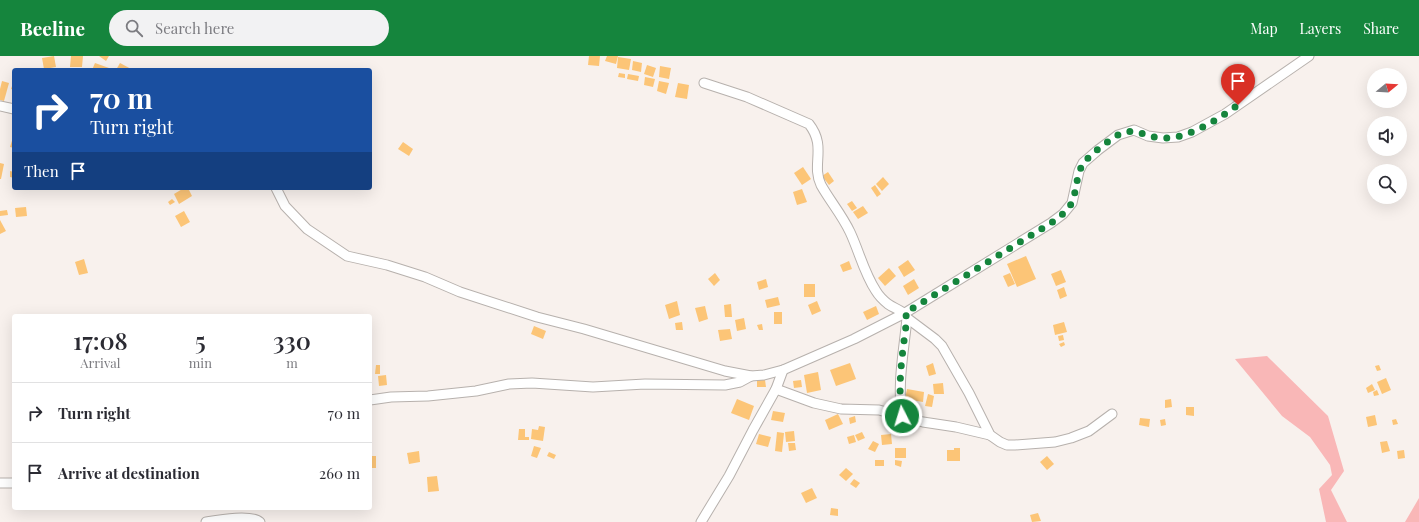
<!DOCTYPE html>
<html lang="en">
<head>
<meta charset="utf-8">
<style>
	body { margin:0; font-family:"Playfair Display",serif; background:#f2f2f3; color:#2b2b33; height:100vh; display:flex; flex-direction:column; font-size:15px; white-space:nowrap }
	* { box-sizing:border-box; margin:0 }
	p { font-size:13px; color:#7c7c81 }
	.icon { flex:none; width:22px; height:22px; fill:none; stroke:currentColor; stroke-width:2; stroke-linecap:round; stroke-linejoin:round }
	.map { position:relative; flex:1; overflow:hidden }
	.panel { position:absolute; left:12px; top:258px; width:360px; height:196px; display:flex; flex-direction:column; background:#fff; border-radius:4px; box-shadow:0 4px 16px #0002 }
	.panel>* { flex:none }
	.banner { position:absolute; left:12px; top:12px; width:360px; height:122px; border-radius:4px; box-shadow:0 4px 16px #0002; background:#1a4fa0; color:#fff; overflow:hidden }
	.needle { width:26px; rotate:72deg }
	.fabs { position:absolute; left:1367px; top:12px; display:grid; gap:8px }
	.fabs a { display:grid; place-items:center; width:40px; height:40px; border-radius:50%; background:#fff; box-shadow:0 4px 16px #0002; font-size:20px }
	.pin { position:absolute; display:grid; place-items:center; width:34px; height:34px; color:#fff; margin:-41px -17px; border-radius:50% 50% 50% 0; rotate:-45deg; box-shadow:0 0 4px #0007 }
	.pin .icon { rotate:45deg }
	.me { position:absolute; width:44px; margin:-22px; rotate:355deg; stroke-linejoin:round; filter:drop-shadow(0 0 3px #0008) }
	.turn { display:flex; align-items:center; gap:14px; height:84px; padding:0 12px; font-size:18px }
	.turn .icon { width:52px; height:52px; stroke-width:2.5 }
	.turn b { display:block; font-size:28px; line-height:34px }
	.then { display:flex; align-items:center; height:38px; padding:0 12px; background:#0003; gap:8px; font-size:15px }
	.eta { display:flex; justify-content:space-evenly; align-items:center; height:68px; text-align:center }
	.eta b { font-size:24px; font-weight:600; line-height:28px }
	ul { padding:0; list-style:none }
	li { display:flex; align-items:center; gap:12px; height:60px; padding:0 12px; border-top:1px solid #e1e1e2 }
	li div { flex:1 }
	li b { display:block; font-size:15px }
	li em { font-style:normal }
	header { display:flex; align-items:center; gap:24px; box-sizing:border-box; height:56px; padding:0 20px; background:#15853d; color:#fff }
	header strong { font-size:19px }
	nav { display:flex; gap:22px; margin-inline-start:auto; font-size:14px }
	.search { width:280px; height:36px; background:#f2f2f3; display:flex; align-items:center; gap:10px; box-sizing:border-box; padding:0 14px; border-radius:22px; color:#7c7c81; font-size:15px }
	.map>svg:first-child { display:block }
	.green { fill:#f9b7b7 }
	.building { fill:#fcc577 }
	.lines { fill:none; stroke-linecap:round; stroke-linejoin:round }
	.street-casing { stroke:#b7b1ad; stroke-width:11 }
	.street { stroke:#fff; stroke-width:9 }
	.route { stroke:#15853d; stroke-width:7; stroke-dasharray:0 12.6 }
</style>
</head>
<body>
<header>
<strong>Beeline</strong>
<div class="search"><svg class="icon" aria-label="search" viewBox="0 0 24 24"><circle cx="10" cy="10" r="6"/><path d="M15 15l6 6"/></svg>Search here</div>
<nav><a>Map</a><a>Layers</a><a>Share</a></nav>
</header>
<div class="map">
<svg width="1419" height="466" viewBox="0 0 1419 466">
	<rect width="100%" height="100%" fill="#f8f1ed"/>
	<!-- green -->
	<g class="green">
		<path d="M1267,300l61,60 16,55 -13,19 16,32h-21l-7,-33 13,-14 -2,-10 -20,-28 -28,-21 -47,-57z"/>
		<path d="M1419,442v24h-14z"/>
	</g>
	<!-- building -->
	<g class="building">
		<path d="M54,0l2,11 -12,2 -2,-11z"/>
		<path d="M71,0h12l-1,11h-12z"/>
		<path d="M99,0h10l-3,5z"/>
		<path d="M589,0h11l-1,10 -11,-1z"/>
		<path d="M607,0h11l-2,8 -11,-3z"/>
		<path d="M618,1l13,2 -2,11 -12,-2z"/>
		<path d="M633,5l9,2 -1,9 -9,-2z"/>
		<path d="M95,7l14,5 -1,2h-16z"/>
		<path d="M120,7l13,7h-17z"/>
		<path d="M647,9l9,3 -3,9 -9,-3z"/>
		<path d="M660,10l11,2 -2,11 -10,-2z"/>
		<path d="M619,17l6,1v4l-7,-1z"/>
		<path d="M628,18l11,2 -1,5 -11,-2z"/>
		<path d="M645,21l10,2 -2,8 -9,-2z"/>
		<path d="M14,24v10l-3,-1z"/>
		<path d="M2,25l7,2 -5,18 -4,-1v-11z"/>
		<path d="M659,25l10,2 -3,11 -9,-3z"/>
		<path d="M678,27l11,2 -2,14 -12,-2z"/>
		<path d="M14,78v14l-4,-1z"/>
		<path d="M403,86l10,7 -4,7 -11,-7z"/>
		<path d="M0,107l4,1 -3,15h-1z"/>
		<path d="M803,111l8,12 -9,6 -8,-12z"/>
		<path d="M10,115l4,1v6l-4,-1z"/>
		<path d="M828,116l6,9 -5,4 -7,-9z"/>
		<path d="M883,121l6,7 -7,7 -6,-7z"/>
		<path d="M875,129l6,9 -4,3 -6,-9z"/>
		<path d="M184,132h4l4,8 -13,8 -5,-10z"/>
		<path d="M802,133l5,13 -10,3 -4,-13z"/>
		<path d="M172,143l3,3 -5,3 -2,-3z"/>
		<path d="M852,145l5,7 -5,3 -5,-7z"/>
		<path d="M863,150l5,7 -10,6 -5,-7z"/>
		<path d="M26,151l1,9 -11,1 -1,-9z"/>
		<path d="M7,154l1,5 -8,1v-5z"/>
		<path d="M184,155l6,11 -9,5 -6,-11z"/>
		<path d="M0,164l6,11 -6,3z"/>
		<path d="M1026,200l10,23 -19,8 -10,-23z"/>
		<path d="M84,203l4,14 -9,2 -4,-13z"/>
		<path d="M908,204l7,10 -11,7 -6,-10z"/>
		<path d="M849,205l3,8 -9,3 -3,-7z"/>
		<path d="M889,212l7,8 -11,10 -7,-8z"/>
		<path d="M1061,214l5,12 -10,4 -5,-12z"/>
		<path d="M715,217l5,7 -6,6 -6,-7z"/>
		<path d="M1010,217l5,11 -7,3 -5,-11z"/>
		<path d="M766,223l2,8 -9,3 -2,-8z"/>
		<path d="M914,223l5,9 -11,7 -5,-9z"/>
		<rect x="804" y="228" width="11" height="13"/>
		<path d="M1064,231l3,9 -7,3 -3,-9z"/>
		<path d="M778,241l2,8 -13,3 -2,-8z"/>
		<path d="M677,245l3,14 -11,4 -4,-14z"/>
		<path d="M817,245l4,10 -9,4 -4,-10z"/>
		<path d="M731,248l1,13h-7l-1,-12z"/>
		<path d="M705,250l3,13 -9,3 -4,-14z"/>
		<path d="M876,250l3,8 -12,6 -4,-8z"/>
		<rect x="774" y="256" width="8" height="12"/>
		<path d="M744,262l2,11 -9,2 -2,-11z"/>
		<path d="M682,266l1,8h-7l-1,-7z"/>
		<path d="M1064,266l3,10 -12,3 -2,-10z"/>
		<path d="M762,268l1,6h-4l-2,-5z"/>
		<path d="M534,270l12,5 -3,8 -12,-5z"/>
		<path d="M730,273l2,10 -12,2 -2,-11z"/>
		<path d="M1063,279l1,5 -5,1 -1,-5z"/>
		<path d="M1064,286l1,3 -4,2 -2,-3z"/>
		<path d="M850,307l6,16 -20,7 -6,-16z"/>
		<path d="M933,307l3,11 -7,2 -3,-10z"/>
		<path d="M376,309h4v9h-5z"/>
		<path d="M1379,309l2,5 -4,1 -2,-5z"/>
		<path d="M818,316l3,18 -14,3 -3,-18z"/>
		<path d="M386,319l1,10 -8,1 -1,-10z"/>
		<path d="M1386,322l5,12 -9,4 -5,-12z"/>
		<path d="M757,324h8l1,7h-9z"/>
		<path d="M801,324l1,7 -8,1 -1,-7z"/>
		<path d="M943,327l1,11h-10l-1,-10z"/>
		<path d="M1372,328l3,6 -7,3 -2,-5z"/>
		<path d="M907,333l17,3 -1,10 -18,-3z"/>
		<path d="M1377,334l2,5 -5,1 -1,-4z"/>
		<path d="M928,338l6,2 -2,11 -7,-1z"/>
		<path d="M737,343l17,7 -5,14 -18,-7z"/>
		<path d="M1171,343l1,8 -7,1v-8z"/>
		<path d="M911,345l4,2 -4,7 -4,-2z"/>
		<path d="M1186,351h8v9l-8,-1z"/>
		<path d="M773,355l12,2 -2,9 -12,-2z"/>
		<path d="M838,358l5,10 -14,6 -4,-10z"/>
		<path d="M1375,359l2,10 -9,2 -2,-10z"/>
		<path d="M855,360l1,6 -6,2 -1,-6z"/>
		<path d="M1140,362l10,1 -1,8 -10,-2z"/>
		<path d="M1165,363l1,6 -5,1 -1,-6z"/>
		<path d="M1396,363l2,5 -5,1 -1,-5z"/>
		<path d="M539,370l6,1 -2,14 -12,-2 1,-10 6,1z"/>
		<path d="M519,373h6v8h4v3h-11z"/>
		<path d="M794,375l1,10 -9,1 -1,-10z"/>
		<path d="M777,376l7,1 -2,19 -7,-1z"/>
		<path d="M862,376l3,6 -7,3 -3,-6z"/>
		<path d="M759,378l12,3 -3,10 -12,-3z"/>
		<path d="M891,378l1,10 -10,1 -1,-10z"/>
		<path d="M854,379l2,7 -7,2 -2,-7z"/>
		<path d="M873,385l6,3 -4,8 -7,-3z"/>
		<path d="M1387,385l3,10 -8,2 -2,-11z"/>
		<path d="M788,387h7l1,7 -7,1z"/>
		<path d="M534,390l7,2 -4,10 -6,-2z"/>
		<rect x="895" y="392" width="11" height="10"/>
		<path d="M954,392h6v13h-13v-11h7z"/>
		<path d="M1404,394l1,8 -7,1 -1,-8z"/>
		<path d="M419,395l1,11 -11,2 -2,-11z"/>
		<path d="M549,396l7,3 -2,4 -7,-3z"/>
		<rect x="370" y="400" width="6" height="12"/>
		<path d="M1047,400l7,8 -7,6 -7,-8z"/>
		<rect x="875" y="404" width="9" height="6"/>
		<path d="M895,404l7,1 -1,6 -6,-2z"/>
		<path d="M846,412l7,6 -7,7 -7,-6z"/>
		<path d="M437,420l2,15 -11,1 -1,-15z"/>
		<path d="M854,423l6,4 -4,5 -6,-4z"/>
		<rect x="370" y="430" width="2" height="10"/>
		<path d="M812,432l5,10 -11,5 -5,-10z"/>
		<path d="M831,452l7,1v7l-8,-1z"/>
		<path d="M1038,457l3,8 -9,1 -2,-7z"/>
	</g>
	<g class="lines">
		<!-- street casing -->
		<g class="street-casing">
			<g id="street">
				<path d="M704,27l43,14 62,27c18,23 2,40 12,61 9,16 21,30 29,47 9,19 14,41 26,59 3,5 7,9 12,13 7,5 15,6 19,14l28,21 7,7 27,47 21,42 10,7 7,3h8l40,-3 16,-4 18,-7 23,-17"/>
				<path d="M0,50l14,3"/>
				<path d="M276,132l9,18 22,23 40,27 40,9 38,12 35,15 77,25 47,12 141,42 26,5 13,-1 19,-5 71,-31 51,-26 146,-90 12,-9 9,-11 7,-32 4,-8 15,-13 20,-15 16,-5 14,6 15,2 15,-1 14,-5 33,-18 84,-58"/>
				<path d="M776,333l38,14 27,6 38,1 44,12 33,5 34,8"/>
				<path d="M370,344l21,-3 37,-1 48,-5 33,-7 23,-1 61,4 52,-3 80,1 15,-3 11,-6"/>
				<path d="M902,360c-5,-32 2,-66 5,-98"/>
				<path d="M0,427h14"/>
				<path d="M206,466c12,-2 45,-8 54,0"/>
				<path d="M701,466l28,-46 24,-46 23,-41 7,-19"/>
			</g>
		</g>
		<!-- street -->
		<use href="#street" class="street"/>
	</g>
	<g class="lines">
		<!-- route -->
		<path class="route" d="M902,360c-5,-32 1,-66 5,-98l-2,-5 146,-90c8,-6 17,-12 21,-21 5,-12 4,-27 11,-38 6,-9 25,-23 35,-29 18,-10 28,4 47,3 25,0 53,-19 73,-33"/>
	</g>
</svg>
<div class="fabs">
<a><svg class="needle" viewBox="-14 -14 28 28"><path d="M0-13l5 13h-10z" fill="#e53935"/><path d="M0 13l5-13h-10z" fill="#7c7c81"/></svg></a>
<a><svg class="icon" aria-label="sound" viewBox="0 0 24 24"><path d="M4 9h4l5-4v14l-5-4H4zM17 9q2 3 0 6"/></svg></a>
<a><svg class="icon" aria-label="search" viewBox="0 0 24 24"><circle cx="10" cy="10" r="6"/><path d="M15 15l6 6"/></svg></a>
</div>
<div class="pin" style="left:1238px;top:49px;background:#d93025"><svg class="icon" aria-label="arrive" viewBox="0 0 24 24"><path d="M6 21V4h12l-3 4 3 4H6"/></svg></div>
<svg class="me" style="left:902px;top:360px" viewBox="-20 -20 40 40"><circle r="17" fill="#15853d" stroke="#fff" stroke-width="3"/><path d="M0-11L8 9 0 5-8 9z" fill="#fff"/></svg>
<div class="banner">
<div class="turn"><svg class="icon" aria-label="right" viewBox="0 0 24 24"><path d="M7 20v-9h11M14 6l5 5-5 5"/></svg><div><b>70 m</b>Turn right</div></div>
<div class="then">Then<svg class="icon" aria-label="arrive" viewBox="0 0 24 24"><path d="M6 21V4h12l-3 4 3 4H6"/></svg></div>
</div>
<section class="panel">
<div class="eta">
<div><b>17:08</b><p>Arrival</p></div>
<div><b>5</b><p>min</p></div>
<div><b>330</b><p>m</p></div>
</div>
<ul>
<li><svg class="icon" aria-label="right" viewBox="0 0 24 24"><path d="M7 20v-9h11M14 6l5 5-5 5"/></svg><div><b>Turn right</b></div><em>70 m</em></li>
<li><svg class="icon" aria-label="arrive" viewBox="0 0 24 24"><path d="M6 21V4h12l-3 4 3 4H6"/></svg><div><b>Arrive at destination</b></div><em>260 m</em></li>
</ul>
</section>
</div>
</body>
</html>
